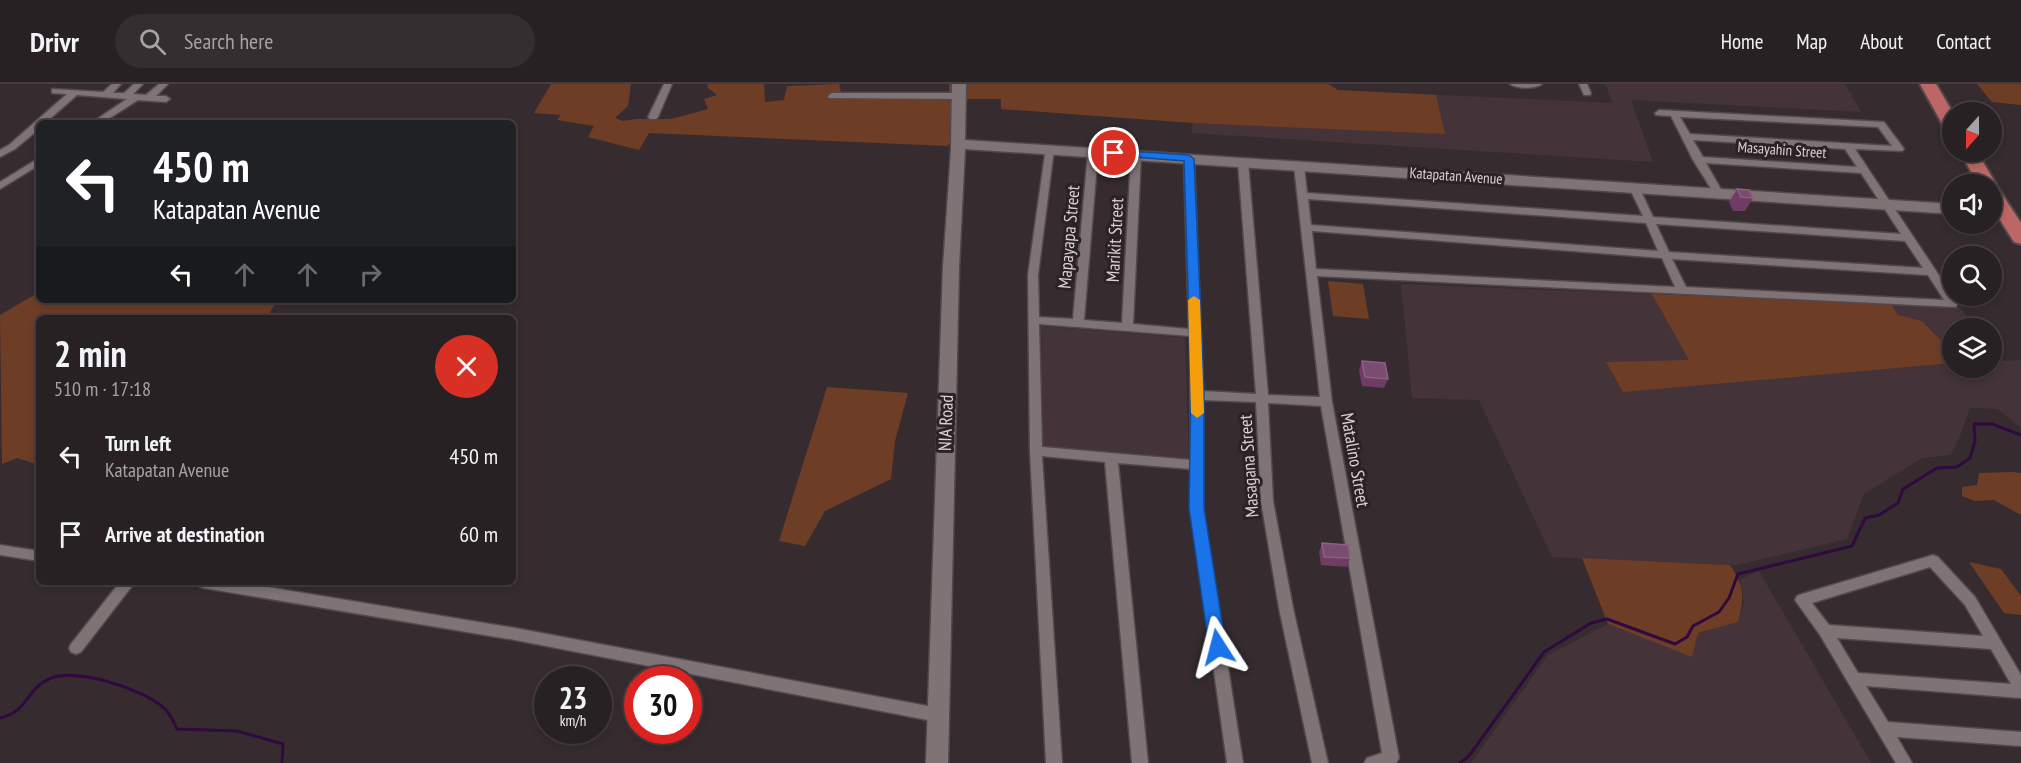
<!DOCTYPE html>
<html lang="en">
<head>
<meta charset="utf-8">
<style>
	body { margin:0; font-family:"PT Sans Narrow",sans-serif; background:#342e30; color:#f1f3f6; height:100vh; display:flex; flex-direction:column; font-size:22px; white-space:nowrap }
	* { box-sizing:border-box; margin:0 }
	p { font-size:20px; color:#a5a3a6 }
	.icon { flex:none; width:33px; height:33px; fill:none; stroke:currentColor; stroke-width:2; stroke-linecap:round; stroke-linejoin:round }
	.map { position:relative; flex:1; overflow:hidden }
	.side { position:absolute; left:36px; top:231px; width:480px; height:270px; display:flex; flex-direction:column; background:#282123; border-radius:9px; box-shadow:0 3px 9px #0003,0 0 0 2px #443e41 }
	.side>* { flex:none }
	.guide { position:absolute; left:36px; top:36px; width:480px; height:183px; border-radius:9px; box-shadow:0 3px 9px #0003,0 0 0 2px #443e41; background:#202124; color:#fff; overflow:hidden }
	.needle { width:39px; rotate:201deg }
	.controls { position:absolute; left:1942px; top:18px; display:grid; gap:12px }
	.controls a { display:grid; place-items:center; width:60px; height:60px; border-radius:50%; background:#282123; box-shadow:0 3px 9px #0003,0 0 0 2px #443e41; font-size:30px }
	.speed { position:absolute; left:534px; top:582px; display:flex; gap:12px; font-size:30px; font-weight:700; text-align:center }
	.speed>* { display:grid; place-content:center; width:78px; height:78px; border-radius:50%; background:#282123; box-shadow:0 3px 9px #0003,0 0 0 2px #443e41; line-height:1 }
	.speed small { font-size:15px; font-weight:400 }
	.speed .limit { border:9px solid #d22; background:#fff; color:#111 }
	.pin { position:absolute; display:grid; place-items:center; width:51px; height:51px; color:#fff; margin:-26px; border:3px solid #fff; border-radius:50%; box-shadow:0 2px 6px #0007 }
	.me { position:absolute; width:66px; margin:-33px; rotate:351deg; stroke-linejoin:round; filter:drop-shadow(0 0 4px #0008) }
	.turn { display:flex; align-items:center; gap:21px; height:126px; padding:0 18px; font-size:27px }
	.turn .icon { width:78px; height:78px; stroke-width:2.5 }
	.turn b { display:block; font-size:42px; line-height:51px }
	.lanes { display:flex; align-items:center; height:57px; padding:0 18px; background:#0003; justify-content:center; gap:30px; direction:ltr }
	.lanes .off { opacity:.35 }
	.round { display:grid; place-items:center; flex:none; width:63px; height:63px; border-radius:32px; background:#342e30 }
	.head { display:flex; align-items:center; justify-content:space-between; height:102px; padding:0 18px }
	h1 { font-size:36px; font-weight:700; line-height:45px }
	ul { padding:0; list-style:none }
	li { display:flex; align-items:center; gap:18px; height:78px; padding:0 18px }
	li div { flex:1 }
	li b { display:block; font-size:22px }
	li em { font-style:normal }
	header { display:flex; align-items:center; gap:36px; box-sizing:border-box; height:84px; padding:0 30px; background:#282123; border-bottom:2px solid #443e41 }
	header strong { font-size:28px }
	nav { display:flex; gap:33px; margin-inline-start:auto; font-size:21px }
	.search { width:420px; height:54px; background:#342e30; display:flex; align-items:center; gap:15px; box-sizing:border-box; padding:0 21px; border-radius:33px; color:#a5a3a6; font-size:22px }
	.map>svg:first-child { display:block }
	.built { fill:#443338 }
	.green { fill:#6e3d26 }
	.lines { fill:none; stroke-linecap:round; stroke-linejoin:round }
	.stream { stroke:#2f093f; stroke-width:3 }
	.street-casing { stroke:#52494c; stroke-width:3 }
	.secondary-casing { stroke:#52494c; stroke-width:3 }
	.highway-casing { stroke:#52494c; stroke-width:4 }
	.street { fill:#7f7376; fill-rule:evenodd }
	.secondary { fill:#7f7376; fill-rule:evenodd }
	.highway { fill:#bc6766; fill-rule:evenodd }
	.wall { fill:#703c65 }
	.building { fill:#7b4c71; stroke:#8a6181; stroke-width:1.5 }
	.route { fill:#1a73e8; stroke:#114b97; stroke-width:1.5 }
	.slow { fill:#f59e0b }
	.labels { text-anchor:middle; stroke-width:6; stroke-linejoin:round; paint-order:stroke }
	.far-street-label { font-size:15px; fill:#d9d2d4; stroke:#2c2225 }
	.street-label { font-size:18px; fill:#d9d2d4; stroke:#2c2225 }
</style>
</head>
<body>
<header>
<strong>Drivr</strong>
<div class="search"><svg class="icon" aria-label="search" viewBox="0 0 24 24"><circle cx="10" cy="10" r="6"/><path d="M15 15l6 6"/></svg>Search here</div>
<nav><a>Home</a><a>Map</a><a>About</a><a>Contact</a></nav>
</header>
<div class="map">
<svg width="2021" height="679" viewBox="0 0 2021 679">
	<rect width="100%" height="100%" fill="#362c2f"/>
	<!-- built -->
	<g class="built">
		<path d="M1605,0h240l16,28 -230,-12 22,62 -461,-29 3,-45 143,2 275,13z"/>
		<path d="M1401,200l559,23 16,21h-23v40h39v-18l8,11 21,-1v68l-23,-19 -28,-1 -10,28 -9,19 -29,3 -58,36 -17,45 -109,26 -186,-8 -73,-157 -67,-2z"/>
		<path d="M1041,242l144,12 4,123 -146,-15z"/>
		<path d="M1759,487l112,192h-400l77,-108 60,-31 84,32 6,-23 40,-11 6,-19 -4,-23z"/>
	</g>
	<!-- green -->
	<g class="green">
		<path d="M551,0h80l-3,22 -13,12 8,3 13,-2h35l37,-10 -4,-10 13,-4 -10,-8 1,-3h56l1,18 19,-2 3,-14 52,-2 3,12 107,1v-13h379l10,6 98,5 9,39 -253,-11 -191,-14v-10h-47l-1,42 -6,5 -298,-13 -10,17 -51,-13 6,-11 -37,-6 4,-5 -27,-2z"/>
		<path d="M1977,0h44v21l-29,-3z"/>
		<path d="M1328,197l35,3 6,35 -36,-3z"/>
		<path d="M39,208v8h111l-1,2 8,-2h120l-10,18h-228v147l-22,-7 -15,6 -2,-149z"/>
		<path d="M1652,210l239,10 7,11 24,6 31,32v10l-330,29 -17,-30 83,-2z"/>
		<path d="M827,303l81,6 -13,48 -4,38 -66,32 -20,35 -26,-5z"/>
		<path d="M2013,388l8,1v42l-27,-15 -19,1 -13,-5v-9l15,-2 2,-12z"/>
		<path d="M1582,474l148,7c14,21 15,33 8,57l-40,11 -6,24 -84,-33z"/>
		<path d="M1969,478l32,7 20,27v19l-17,-2z"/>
	</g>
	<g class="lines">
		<!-- stream -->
		<g class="stream">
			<path d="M0,634c28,-6 27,-30 49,-39 27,-12 95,10 116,30 6,6 9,13 12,20l60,2 46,13 -1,19"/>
			<path d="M1460,679l9,-7 75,-104 47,-29 16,-4 68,25 12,-7 6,-11 26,-14 10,-14 9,-24 114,-28 13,-28 14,-3 19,-12 5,-14 34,-21 20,-1 13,-9 5,-17 -1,-17h18l29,11"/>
		</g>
		<!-- street casing -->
		<g class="street-casing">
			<g id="street">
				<path d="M112,0h9l-8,9h11l10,-9h9l-10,10 13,1 13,-11h9l-12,12h10l4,3 -4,3 -28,-2 -36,23h-11l36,-24 -50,-4 -32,28h-6v6l-24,20 -15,8v-7l9,-5 58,-51 -15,-1v-4l51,3z"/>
				<path d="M664,0h8l-14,33 -2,2h-6l-2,-2z"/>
				<path d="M1510,0h32c-7,5 -25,5 -32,0z"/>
				<path d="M1579,0h8l4,9 -1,2h-6z"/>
				<path d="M832,9h127l4,3 -4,3 -130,-1 -1,-2z"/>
				<path d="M1659,26l225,12 20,27 -2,2 -47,-2 101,152 1,3 -1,3 -639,-31 15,126 67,356 -3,5h-32l3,-5 15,-5 -61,-347 -53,-3 5,98 20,107 35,155h-16l-33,-155 -18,-107 -5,-99 -53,-2v108l40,255h-16l-36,-255v-39l-73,-6 30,300h-16l-27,-301 -63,-6 20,307h-16l-16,-312 -2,-176 18,-128h6l2,2 -16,126 1,42 34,2 15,-167 5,-3 5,3 -14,168 38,3 9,-168 5,-3 5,3 -8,169 56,5 -5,-170 5,-3 5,3 9,232 53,3 -18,-232 5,-3 5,3 20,233 52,2 -26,-231 2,-2h6l2,2 3,27 336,23 -14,-29 5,-3 5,3 14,30 248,17 -40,-61 -155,-10 17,30 -5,3 -3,-1 -22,-35 -22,-44 -15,-1 -1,-2zM1680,33l198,10 14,19 -202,-12zM1693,56l152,9 12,18 -154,-10zM1308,115l338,24 12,28 -347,-26zM1656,140l249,17 18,27 -254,-16zM1312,147l350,27 13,29 -359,-18zM1672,175l256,16 16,25 -258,-13zM1039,240l151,12 1,124 -149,-13z"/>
				<path d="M39,74v7l-39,24v-7z"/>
				<path d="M0,461l39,6v10l-39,-6z"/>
				<path d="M1933,471l5,2 37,40 46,78v23l-155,-12 22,36 133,10v14l-124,-9 15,26h-16l-76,-128 -25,-35 2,-4 5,-2zM1930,483l35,38 18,31 -154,-11 -17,-22zM1837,554l154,11 20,35 -153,-11z"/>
				<path d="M120,498h15l-54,70 -5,2 -5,-2 -2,-4 2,-4z"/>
				<path d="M197,498h41l277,46 423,80 5,2 2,5 -2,5 -5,2 -423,-82 -311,-52 -5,-2z"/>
			</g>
		</g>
		<!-- secondary casing -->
		<g class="secondary-casing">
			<path id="secondary" d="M952,0h14l-1,56 988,64v10l-988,-65 -6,118 -11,496h-22l17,-496 8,-117z"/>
		</g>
		<!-- highway casing -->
		<g class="highway-casing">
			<g id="highway">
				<path d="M1920,0h16l17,29v19l-6,-1 -3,-4z"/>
				<path d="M1960,68h17l19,32 -2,3 4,1 23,35v21l-7,-2 -22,-35v-23h-14z"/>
			</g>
		</g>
		<!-- street -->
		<use href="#street" class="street"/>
		<!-- secondary -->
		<use href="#secondary" class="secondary"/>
		<!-- highway -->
		<use href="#highway" class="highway"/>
	</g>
	<!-- wall -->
	<g class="wall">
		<path d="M1737,105l16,9 -8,13h-12l-4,-9z"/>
		<path d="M1362,277l26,18 -4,9 -22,-2 -3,-16z"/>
		<path d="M1322,459l28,15 -3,9 -26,-2 -2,-13z"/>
	</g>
	<!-- building -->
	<g class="building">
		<path d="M1737,105l12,1 4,8 -12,-1z"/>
		<path d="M1362,277l23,2 3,16 -23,-2z"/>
		<path d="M1322,459l26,2 2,13 -26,-1z"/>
	</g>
	<!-- route -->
	<path class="route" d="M1114,66l75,5 5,4 10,227v122l22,139 -3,5 -5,2 -6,-2 -3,-5 -20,-139 2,-122 -7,-225 -74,-6 -1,-2z"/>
	<!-- slow -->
	<path class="slow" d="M1194,212l6,4 4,113 -7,5 -6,-5 -3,-113z"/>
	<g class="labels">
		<!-- far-street labels -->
		<g class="far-street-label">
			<text transform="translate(1782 66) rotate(4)" y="5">Masayahin Street</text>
			<text transform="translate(1456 92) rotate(4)" y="5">Katapatan Avenue</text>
		</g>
		<!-- street labels -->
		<g class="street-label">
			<text transform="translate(1069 153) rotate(-85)" y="6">Mapayapa Street</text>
			<text transform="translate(1115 156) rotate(-87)" y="6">Marikit Street</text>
			<text transform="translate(946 339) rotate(-88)" y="6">NIA Road</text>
			<text transform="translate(1355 376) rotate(80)" y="6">Matalino Street</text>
			<text transform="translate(1249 382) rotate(-94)" y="6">Masagana Street</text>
		</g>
	</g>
</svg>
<div class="controls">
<a><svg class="needle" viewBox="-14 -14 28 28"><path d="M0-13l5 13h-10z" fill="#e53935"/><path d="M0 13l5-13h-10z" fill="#a5a3a6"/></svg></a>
<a><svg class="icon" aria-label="sound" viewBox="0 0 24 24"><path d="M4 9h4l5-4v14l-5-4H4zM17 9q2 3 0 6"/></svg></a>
<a><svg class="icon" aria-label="search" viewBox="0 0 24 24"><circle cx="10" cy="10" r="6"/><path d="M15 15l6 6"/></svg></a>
<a><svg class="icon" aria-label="layers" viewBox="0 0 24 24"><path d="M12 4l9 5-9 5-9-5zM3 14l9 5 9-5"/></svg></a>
</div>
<div class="speed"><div>23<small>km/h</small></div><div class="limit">30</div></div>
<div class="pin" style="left:1114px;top:69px;background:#d93025"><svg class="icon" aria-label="arrive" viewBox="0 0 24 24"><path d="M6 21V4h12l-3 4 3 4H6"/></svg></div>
<svg class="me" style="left:1218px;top:563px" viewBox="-20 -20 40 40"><path d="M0-17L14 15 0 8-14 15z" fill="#1a73e8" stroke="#fff" stroke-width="4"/></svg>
<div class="guide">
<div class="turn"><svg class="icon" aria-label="left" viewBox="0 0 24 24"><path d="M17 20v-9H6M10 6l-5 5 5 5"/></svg><div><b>450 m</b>Katapatan Avenue</div></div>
<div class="lanes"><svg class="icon" aria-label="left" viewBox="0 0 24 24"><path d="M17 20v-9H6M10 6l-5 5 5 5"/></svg><svg class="icon off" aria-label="ahead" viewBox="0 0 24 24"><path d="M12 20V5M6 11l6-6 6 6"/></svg><svg class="icon off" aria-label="ahead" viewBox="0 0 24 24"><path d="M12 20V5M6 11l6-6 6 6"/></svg><svg class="icon off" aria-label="right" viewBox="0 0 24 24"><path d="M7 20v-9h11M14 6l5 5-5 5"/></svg></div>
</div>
<section class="side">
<div class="head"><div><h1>2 min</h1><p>510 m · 17:18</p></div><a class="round" style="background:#d93025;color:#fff"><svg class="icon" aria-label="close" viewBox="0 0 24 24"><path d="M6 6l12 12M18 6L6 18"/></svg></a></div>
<ul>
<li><svg class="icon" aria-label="left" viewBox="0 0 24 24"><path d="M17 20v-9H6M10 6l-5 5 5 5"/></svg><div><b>Turn left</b><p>Katapatan Avenue</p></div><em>450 m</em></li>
<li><svg class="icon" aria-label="arrive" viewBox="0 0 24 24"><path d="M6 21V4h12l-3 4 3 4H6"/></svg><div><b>Arrive at destination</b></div><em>60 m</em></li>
</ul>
</section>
</div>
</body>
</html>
